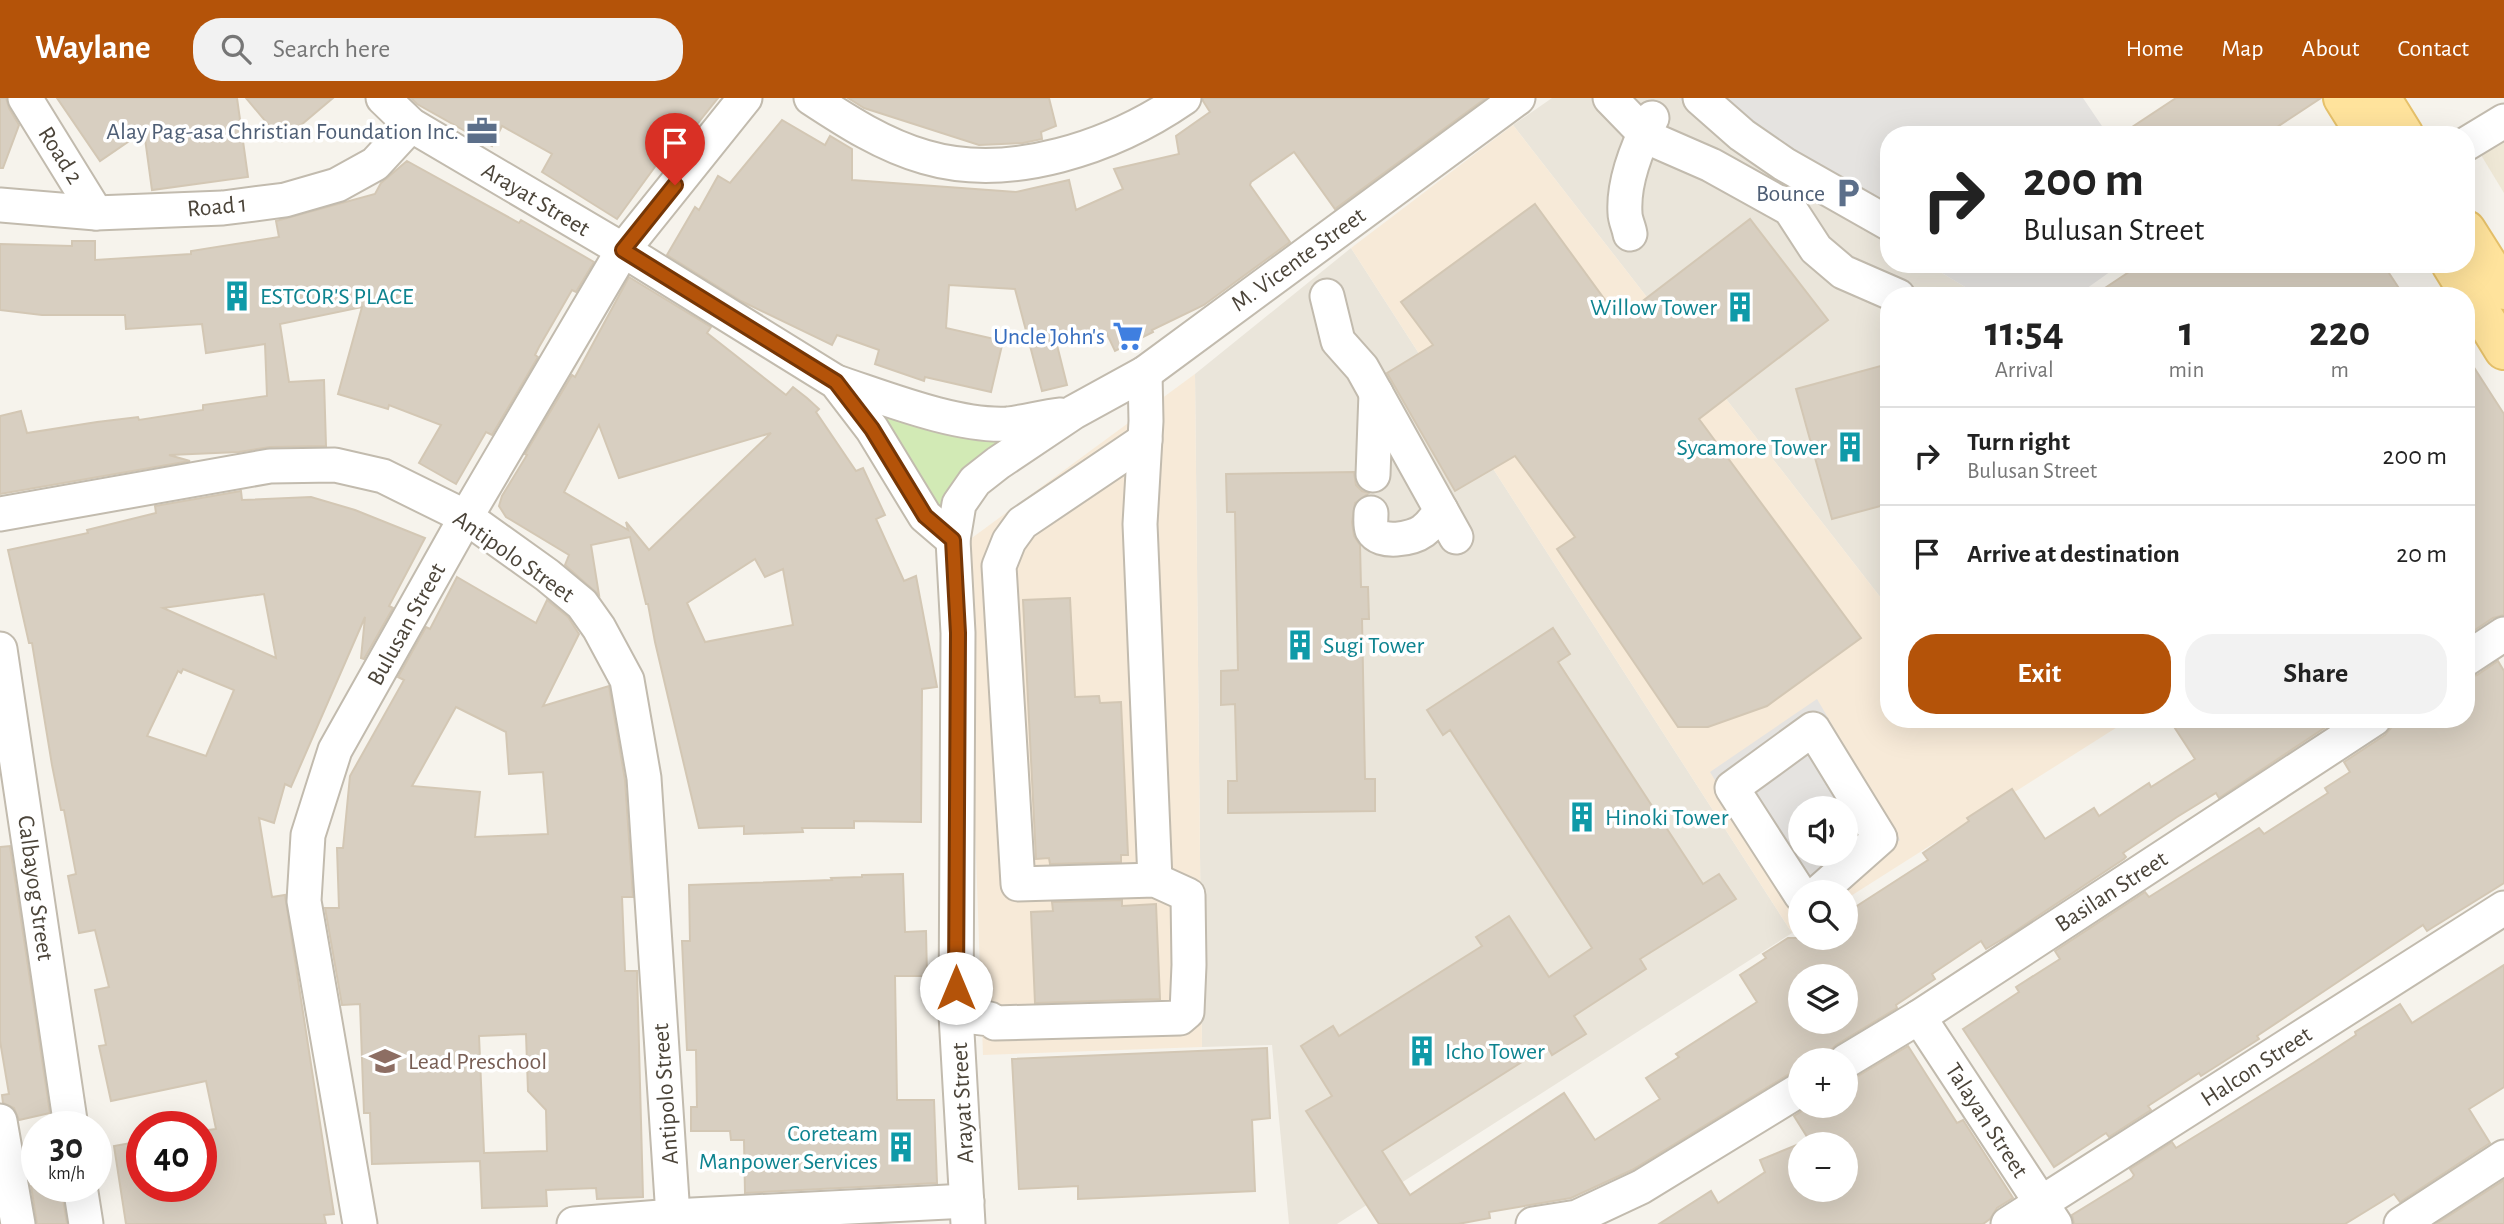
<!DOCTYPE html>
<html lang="en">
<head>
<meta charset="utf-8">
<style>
	body { margin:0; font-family:"Alegreya Sans",sans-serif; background:#f2f2f2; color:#222; height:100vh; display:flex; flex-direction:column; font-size:26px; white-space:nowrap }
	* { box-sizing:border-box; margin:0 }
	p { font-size:23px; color:#767676 }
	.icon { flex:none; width:38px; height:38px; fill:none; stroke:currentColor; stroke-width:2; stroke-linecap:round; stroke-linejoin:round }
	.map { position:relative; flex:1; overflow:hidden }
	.drawer { position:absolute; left:1880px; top:189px; width:595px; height:441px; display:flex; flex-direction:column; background:#fff; border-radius:28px; box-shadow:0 7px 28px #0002 }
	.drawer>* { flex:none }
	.guide { position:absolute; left:1880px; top:28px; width:595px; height:147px; border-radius:28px; box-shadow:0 7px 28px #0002; background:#fff; color:#222; overflow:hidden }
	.fabs { position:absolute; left:1788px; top:698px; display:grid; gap:14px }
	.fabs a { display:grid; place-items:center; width:70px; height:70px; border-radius:50%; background:#fff; box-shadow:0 7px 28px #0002; font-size:35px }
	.speed { position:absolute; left:21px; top:1013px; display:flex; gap:14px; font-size:35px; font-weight:700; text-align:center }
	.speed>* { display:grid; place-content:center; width:91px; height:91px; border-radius:50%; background:#fff; box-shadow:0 7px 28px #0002; line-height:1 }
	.speed small { font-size:18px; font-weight:400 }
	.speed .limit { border:10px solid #d22; background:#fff; color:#111 }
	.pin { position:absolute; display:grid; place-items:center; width:60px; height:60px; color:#fff; margin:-72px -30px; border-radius:50% 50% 50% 0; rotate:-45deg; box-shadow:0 0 7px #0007 }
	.pin .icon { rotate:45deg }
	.me { position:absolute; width:77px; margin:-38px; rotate:0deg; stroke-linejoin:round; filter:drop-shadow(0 0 5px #0008) }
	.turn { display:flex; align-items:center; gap:24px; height:147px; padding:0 28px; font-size:32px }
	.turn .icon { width:91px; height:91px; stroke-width:2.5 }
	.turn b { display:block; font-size:49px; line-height:60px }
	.eta { display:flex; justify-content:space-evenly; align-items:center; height:119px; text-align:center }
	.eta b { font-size:42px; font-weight:600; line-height:49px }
	.button { display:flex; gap:14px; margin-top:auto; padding:14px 28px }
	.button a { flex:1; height:80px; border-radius:28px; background:#b45309; color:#fff; font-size:28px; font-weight:600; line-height:80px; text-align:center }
	.button a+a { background:#f2f2f2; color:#222 }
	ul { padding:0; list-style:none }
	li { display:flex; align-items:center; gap:21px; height:98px; padding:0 28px; border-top:2px solid #e0e0e0 }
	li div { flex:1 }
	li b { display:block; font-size:26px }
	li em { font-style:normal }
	header { display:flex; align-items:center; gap:42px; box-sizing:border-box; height:98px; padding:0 35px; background:#b45309; color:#fff }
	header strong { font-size:33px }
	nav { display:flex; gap:38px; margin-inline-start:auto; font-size:24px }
	.search { width:490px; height:63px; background:#f2f2f2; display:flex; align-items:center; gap:18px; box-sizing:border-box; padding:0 24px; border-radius:28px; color:#767676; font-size:26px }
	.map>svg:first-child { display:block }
	.residential { fill:#eae5da }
	.commercial { fill:#f7ead8; fill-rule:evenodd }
	.education { fill:#efe8d6 }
	.green { fill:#d2eab5 }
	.parking { fill:#e5e3e0; fill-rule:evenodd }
	.building { fill:#d8cfc1; stroke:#d3c7b4; stroke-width:2; fill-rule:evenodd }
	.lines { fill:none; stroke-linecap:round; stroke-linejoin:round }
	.minor-casing { stroke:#c2bbae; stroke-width:37 }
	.major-casing { stroke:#e6c16a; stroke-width:42 }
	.minor { stroke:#fff; stroke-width:33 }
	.major { stroke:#ffe39c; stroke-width:38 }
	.route-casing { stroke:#753606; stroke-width:18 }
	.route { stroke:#b45309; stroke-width:12 }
	.labels { text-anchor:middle; stroke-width:7; stroke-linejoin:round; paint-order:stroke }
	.service-label { font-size:24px; fill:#4e5e75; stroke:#fff; text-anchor:end }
	.street-label { font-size:24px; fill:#4b4439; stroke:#fff }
	.culture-label { font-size:24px; fill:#0d838f; stroke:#fff; text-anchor:start }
	.shop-label { font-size:24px; fill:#366cbe; stroke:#fff; text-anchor:end }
	.education-label { font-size:24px; fill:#785e54; stroke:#fff; text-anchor:start }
</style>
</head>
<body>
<header>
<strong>Waylane</strong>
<div class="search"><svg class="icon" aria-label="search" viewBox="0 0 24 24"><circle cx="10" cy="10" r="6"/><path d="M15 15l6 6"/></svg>Search here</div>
<nav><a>Home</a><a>Map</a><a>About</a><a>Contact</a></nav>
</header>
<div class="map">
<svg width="2504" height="1126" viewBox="0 0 2504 1126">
	<rect width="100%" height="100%" fill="#f6f3ec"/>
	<!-- residential -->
	<g class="residential">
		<path d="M1552,0h126l50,47 160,96v23h39l53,32h-92v311l-375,-482z"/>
		<path d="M1351,150l441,685 -455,291h-48l-17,-179 -70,2 -7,-673z"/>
	</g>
	<!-- commercial -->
	<g class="commercial">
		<path d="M1513,27l375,482v112h242l-284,180v-7h-45v35l-9,6 -441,-685zM1801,710h45v46h-45z"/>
		<path d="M1195,276l7,673 -219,8 -18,-512z"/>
	</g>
	<!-- education -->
	<path class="education" d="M2504,44v51l-23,-38z"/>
	<!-- green -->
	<path class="green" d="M867,306l170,32 -92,100z"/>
	<!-- parking -->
	<g class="parking">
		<path d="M1678,0h405l25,37h-220v106l-160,-96z"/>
		<path d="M1927,166h194l-45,32h-96z"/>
		<path d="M1817,601l83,141 -104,72 -86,-140zM1801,710h45v46h-45z"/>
	</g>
	<!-- building -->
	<g class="building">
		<path d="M0,0h6l3,10 10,17 -16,43h-3z"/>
		<path d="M57,0h180l11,79 -96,13 -8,-59 -44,30z"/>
		<path d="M246,0h87l-51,43z"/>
		<path d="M411,0h307l-48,60 -5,-5 -48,66 -75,-47 10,-18 -50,-28 -10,20 -75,-42z"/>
		<path d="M848,0h201l7,28 -15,6 1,7 -19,4 -44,2 -115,-37z"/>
		<path d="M1203,0h283l-151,111 -41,-57 -43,30 -1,3 40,57 -86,63 -52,25 1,2 -38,19 -9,-19 -49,13 10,40 -25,6 -27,-102 -66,-4 -3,43 57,13 -12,51 -66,-15 -1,4 -49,-17 4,-14 -42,-15 -5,10 -91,-44 -74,-46 28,-48 4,3 19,-34 12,7 52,-63 43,25 5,-9 22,13v31l164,12 53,-12 7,30 47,-21 -9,-20 65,-15 -3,-18 34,-24 -7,-11z"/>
		<path d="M2176,0h145l-56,37h-145z"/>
		<path d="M407,63l112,62 2,-3 73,42 -18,30 -4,-2 -33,57 -4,8 3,2 -46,78 -6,-3 -30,52 -37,-21 22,-38 -52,-20 -1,4 -50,-15 24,-87 -82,17 9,58 35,-2 2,66 -56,1 -31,5 -70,3 21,6 -190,33v-78l21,-5 6,22 70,-11 41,-5 1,3 64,-10v-5l64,-9 -2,-52 -59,9 -4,-29 -76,5 -1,-14h-83l-42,-5v-66l72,2v-5h23v19l96,-6v-3l88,-14 -3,-16 99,-27 6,-11z"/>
		<path d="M1535,106l84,115 131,-100 78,101 -129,99 162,219 -94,68 -59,21h-30l-121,-178 18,-12 -60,-81 -60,35 -68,-118 46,-28 -32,-43z"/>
		<path d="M2141,166h242l21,32h-311z"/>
		<path d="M629,179l82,50 -4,6 79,62 7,-8 14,11 12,11 -3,3 40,59 7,-3 22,47 -9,4 28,62 12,-5 21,111 -15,2 -1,133 -67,-1v7h-52l1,4 -59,2v-8l-45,2 -44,-186 -7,-38h-2l-16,-67 -39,8 8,50 -34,-30 4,-10 -63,-38 -7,-11 3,-10 25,-41 -2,-1 47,-79 3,2zM599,327l20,53 152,-45 -122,117 -23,-28 2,8 -64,-38zM755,461l10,18 18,-8 10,56 -88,17 -18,-39z"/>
		<path d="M2466,257l38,59v201l-11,3 -27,18z"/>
		<path d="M1888,266v140l-56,15 -36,-130z"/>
		<path d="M1354,374l2,13 6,6 7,2 -14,10 -3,19 2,14 6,9 1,42h7l1,32h-7l3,160h10v32l-147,2v-32h9l-2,-77 -14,1v-34l17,-1 -3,-158h-8l-1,-38z"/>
		<path d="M241,393l1,9 69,-3 44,13 70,28 -36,68 4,2 -29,51 -3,-1 4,-41 -74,170 -6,-3 -11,39 -15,-5 13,79 13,-2 49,319 -10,1 2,9h-200l-12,-78 28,-5v45h59v-55l15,-2 -10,-48 -95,20 -12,-55 7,-1 -11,-55 14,-3 -14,-57 -16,3 -11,-57 8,-2 -12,-64h-3l-9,-45 -20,-122h-3l-21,-93 80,-17 -1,-3 69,-17 -1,-7zM264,496l12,64 -113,-50zM183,571l51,21 -28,66 -59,-20 31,-65 3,2z"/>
		<path d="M457,479l79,46 11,-23 21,17 11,17 -36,72 66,-20 16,94 8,117h-11l3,74h12l6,226 -46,2 -1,-11 -50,2 1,16 -65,2 -2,-47 -108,3 -2,-51h-6l-4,-109 -18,1 -17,-97h14l-2,-60h6l7,-72 54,-96 -6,-3 28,-50 4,2zM456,609l50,25 3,42 34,-2 5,62 -73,3 5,-45 -68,-6zM526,936l2,57 18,19 1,41 -63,2 -5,-117z"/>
		<path d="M1070,500l5,99 24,-1 1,7 21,-1 7,153h-7v7l-71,2 -1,-6 -13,1 -13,-259z"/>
		<path d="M1553,530l17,26 -12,8 145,222 16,-10 17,25 -96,60 6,10 -72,47 12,18 -34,21 -5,-9 -165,105 28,44 154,-102 31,47 65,-41 -14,-21 33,-21 -3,-3 81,-52 -17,-27 26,-17 -3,-4 25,-16h58v-25l82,-53 -5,-7 46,-32 -2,-3 45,-29 33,50 49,-31 5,8 50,-33 2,4 44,-28 -26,-40h169l-119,79 -3,-5 -39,24 -54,36 3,4 -2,2 -113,75 -25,15 -5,-8 -49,33 3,5 -39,26 1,3 -61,37 -6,6 -3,9h-26v10l-10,3 -159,97 -61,28 -82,14 1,6 -32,6h-79l-73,-113 26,-15 -31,-50 32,-20 6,10 143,-90 -6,-9 33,-21 40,61 43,-29 -142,-218 -7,5 -16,-25zM1801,878h45v46h-45z"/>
		<path d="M2498,563l6,10v212l-77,48 -4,-6 -166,111 2,3 -58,37 -2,-3 -51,33 3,4 -42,27 -3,-4 -52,34 -91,-138 56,-37 -3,-5 44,-28 -5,-8 90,-59 4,5 110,-69 5,6 64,-41 -3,-5 25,-16 -6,-10 41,-27 6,-7 2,-9h73v-41l11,-3z"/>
		<path d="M10,748l40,267 -31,7 -5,-12 -11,-5 -1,-8 7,-1 -9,-53v-194z"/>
		<path d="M903,776l2,58 21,-1 1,45h-32l2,124h37l3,83 -192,10 -1,-53h-13l-1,-9h-39v-24h6l-1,-57h-9l-5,-109h8l-1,-56 143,-5 -1,-2 31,-1v-2z"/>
		<path d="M1122,802v6l34,-2 4,95 -125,4 -4,-91 22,-1 -1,-9z"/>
		<path d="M2504,867v122l-35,22 21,34 -90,59 -6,-8 -49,30h-271l-2,-9 60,-37 2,-3 -4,-6 42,-27 4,6 44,-27 93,-58 43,-28 -1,-3 45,-28 12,19z"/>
		<path d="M1908,948l49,77 6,-3 50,78 -16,10 -7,11 -7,5h-324l52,-33 7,12 47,-31 -5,-12 49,-20 -15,-24 16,-10h36v-26l10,-3zM1801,1046h45v46h-45z"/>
		<path d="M1267,950l3,70 -18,2 3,71 -177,8v-13l-59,3 -7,-130z"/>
		<path d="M2504,1082v44h-68z"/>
		<path d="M31,1088h30l6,38h-30z"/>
	</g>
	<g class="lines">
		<!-- minor casing -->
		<g class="minor-casing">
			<g id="minor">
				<path d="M25,0l71,115"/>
				<path d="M383,0l28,27 212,125 213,132 36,47 53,87 28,24"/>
				<path d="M811,0c35,23 72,47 114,59 85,25 188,-10 259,-59"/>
				<path d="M1610,0l34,35 12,8 55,24 79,44 26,40 27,23 55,24"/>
				<path d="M1700,0l42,37 42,29 104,59"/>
				<path d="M2466,46l38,-23"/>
				<path d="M0,107l96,8 127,-5 62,-8 52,-15 38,-21 36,-39"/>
				<path d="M1630,136c-1,-7 -5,-14 -5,-21 -2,-31 13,-68 27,-95"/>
				<path d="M1327,198l11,45 24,27 94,169"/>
				<path d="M1145,275l1,48 -6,103 15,356"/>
				<path d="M836,284c49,16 121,45 172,42 17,-2 35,-7 53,-9"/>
				<path d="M1373,377l3,-82"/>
				<path d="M1371,415c0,6 -1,12 1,17 8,15 40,9 51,1 8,-6 13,-13 18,-21"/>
				<path d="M0,416l270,-48 65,-1 48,11 83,41 81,58 35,29 17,24 28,52 17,98 29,438"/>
				<path d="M0,551l71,478"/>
				<path d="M2466,561l38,-25"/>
				<path d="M1801,797l-69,-107 81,-59 67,109 -61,54"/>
				<path d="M956,917l34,4 5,4 185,-5 7,-6 2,-47 -1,-70 -33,-15 -137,4 -19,-318 10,-25 13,-18 123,-83"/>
				<path d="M1919,919l136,207"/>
				<path d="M1846,963l73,-44 455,-298"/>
				<path d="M0,1023l18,103"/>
				<path d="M80,1088l6,38"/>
				<path d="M360,1126l-56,-323 4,-66 27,-85 131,-233 157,-267 122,-152"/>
				<path d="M574,1126l99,-8 294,-15"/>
				<path d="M968,1126l-12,-209 2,-382 -5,-93 6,-36 16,-23 23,-18 76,-51 71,-39 373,-275"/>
				<path d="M1533,1126l44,-7 64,-30 160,-98"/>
				<path d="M2008,1126l496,-316"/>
				<path d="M2401,1126l103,-67"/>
			</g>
		</g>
		<!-- major casing -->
		<g class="major-casing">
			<g id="major">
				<path d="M2343,0l23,37"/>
				<path d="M2381,0l23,37"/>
				<path d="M2466,132l38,60"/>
				<path d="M2451,166l53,86"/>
			</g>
		</g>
		<!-- minor -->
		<use href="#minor" class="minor"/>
		<!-- major -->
		<use href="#major" class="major"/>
	</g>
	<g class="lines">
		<!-- route casing -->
		<g class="route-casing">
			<path id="route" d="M675,87l-52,65 213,132 36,47 53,87 28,24 5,93 -2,355"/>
		</g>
		<!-- route -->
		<use href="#route" class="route"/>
	</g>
	<!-- icons -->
	<defs>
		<g id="office-bare" transform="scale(2.415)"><path d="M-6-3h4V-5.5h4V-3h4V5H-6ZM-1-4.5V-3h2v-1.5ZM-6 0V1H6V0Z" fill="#5c6f8a" stroke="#fff" stroke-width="2.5" paint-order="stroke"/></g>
		<g id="parking-bare" transform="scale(2.415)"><path d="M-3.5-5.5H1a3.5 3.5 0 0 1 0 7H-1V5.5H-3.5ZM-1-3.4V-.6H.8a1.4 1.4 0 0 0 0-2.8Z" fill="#5c6f8a" stroke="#fff" stroke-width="2.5" paint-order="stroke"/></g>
		<g id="building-bare" transform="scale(2.415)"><path d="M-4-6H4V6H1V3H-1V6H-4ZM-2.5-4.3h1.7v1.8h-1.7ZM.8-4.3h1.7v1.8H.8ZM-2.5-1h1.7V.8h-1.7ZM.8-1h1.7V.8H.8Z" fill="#0f9aa8" stroke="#fff" stroke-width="2.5" paint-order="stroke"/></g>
		<g id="supermarket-bare" transform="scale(2.415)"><path d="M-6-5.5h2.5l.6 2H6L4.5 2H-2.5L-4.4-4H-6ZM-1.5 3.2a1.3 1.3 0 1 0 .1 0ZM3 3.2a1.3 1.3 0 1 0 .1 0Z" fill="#3f7fe0" stroke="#fff" stroke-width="2.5" paint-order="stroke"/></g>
		<g id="school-bare" transform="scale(2.415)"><path d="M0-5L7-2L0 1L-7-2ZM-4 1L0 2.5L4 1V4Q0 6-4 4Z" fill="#8d6e63" stroke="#fff" stroke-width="2.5" paint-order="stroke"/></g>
	</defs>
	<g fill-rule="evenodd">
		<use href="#office-bare" x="482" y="33"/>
		<use href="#parking-bare" x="1848" y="95"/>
		<use href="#building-bare" x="237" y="198"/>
		<use href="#building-bare" x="1740" y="209"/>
		<use href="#supermarket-bare" x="1128" y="238"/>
		<use href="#building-bare" x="1850" y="349"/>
		<use href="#building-bare" x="1300" y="547"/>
		<use href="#building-bare" x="1582" y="719"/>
		<use href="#building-bare" x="1422" y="953"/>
		<use href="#school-bare" x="385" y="963"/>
		<use href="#building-bare" x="901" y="1049"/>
	</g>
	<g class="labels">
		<!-- service labels -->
		<g class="service-label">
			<text x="459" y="41">Alay Pag-asa Christian Foundation Inc.</text>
			<text x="1825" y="103">Bounce</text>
		</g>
		<!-- street labels -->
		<g class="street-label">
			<text transform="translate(61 57) rotate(58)" y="8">Road 2</text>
			<text transform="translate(536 101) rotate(31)" y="8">Arayat Street</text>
			<text transform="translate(217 108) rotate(-5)" y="8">Road 1</text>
			<text transform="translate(1298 161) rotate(-36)" y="8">M. Vicente Street</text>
			<text transform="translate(514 458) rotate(35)" y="8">Antipolo Street</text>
			<text transform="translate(406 526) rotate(-61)" y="8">Bulusan Street</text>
			<text transform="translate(36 790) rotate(82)" y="8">Calbayog Street</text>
			<text transform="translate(2111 793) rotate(-33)" y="8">Basilan Street</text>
			<text transform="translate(2256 968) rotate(-33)" y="8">Halcon Street</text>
			<text transform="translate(665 996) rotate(-94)" y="8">Antipolo Street</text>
			<text transform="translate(962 1005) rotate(-93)" y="8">Arayat Street</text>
			<text transform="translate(1987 1022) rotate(57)" y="8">Talayan Street</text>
		</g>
		<!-- culture labels -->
		<g class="culture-label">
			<text x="260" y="206">ESTCOR'S PLACE</text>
			<text x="1717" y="217" text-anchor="end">Willow Tower</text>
			<text x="1827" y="357" text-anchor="end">Sycamore Tower</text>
			<text x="1323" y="555">Sugi Tower</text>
			<text x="1605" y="727">Hinoki Tower</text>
			<text x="1445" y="961">Icho Tower</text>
			<text x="878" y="1043" text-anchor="end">Coreteam<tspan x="878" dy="28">Manpower Services</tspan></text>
		</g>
		<!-- shop labels -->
		<g class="shop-label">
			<text x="1105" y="246">Uncle John's</text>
		</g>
		<!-- education labels -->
		<g class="education-label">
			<text x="408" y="971">Lead Preschool</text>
		</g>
	</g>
</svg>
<div class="fabs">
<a><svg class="icon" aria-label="sound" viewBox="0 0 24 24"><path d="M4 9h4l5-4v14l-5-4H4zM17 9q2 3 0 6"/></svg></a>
<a><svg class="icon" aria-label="search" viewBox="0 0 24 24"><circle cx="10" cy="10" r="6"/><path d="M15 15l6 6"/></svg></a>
<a><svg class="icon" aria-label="layers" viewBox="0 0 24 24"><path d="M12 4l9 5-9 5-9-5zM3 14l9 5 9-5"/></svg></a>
<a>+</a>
<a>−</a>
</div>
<div class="speed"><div>30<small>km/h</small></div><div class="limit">40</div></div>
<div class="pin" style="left:675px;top:87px;background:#d93025"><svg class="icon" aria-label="arrive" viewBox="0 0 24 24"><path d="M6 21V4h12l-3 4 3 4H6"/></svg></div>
<svg class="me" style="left:956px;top:890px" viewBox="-20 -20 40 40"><circle r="19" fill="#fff"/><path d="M0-13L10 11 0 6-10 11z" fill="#b45309"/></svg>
<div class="guide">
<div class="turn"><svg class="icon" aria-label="right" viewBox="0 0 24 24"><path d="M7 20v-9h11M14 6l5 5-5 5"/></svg><div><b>200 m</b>Bulusan Street</div></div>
</div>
<section class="drawer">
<div class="eta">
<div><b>11:54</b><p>Arrival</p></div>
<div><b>1</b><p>min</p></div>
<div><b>220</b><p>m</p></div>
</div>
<ul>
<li><svg class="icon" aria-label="right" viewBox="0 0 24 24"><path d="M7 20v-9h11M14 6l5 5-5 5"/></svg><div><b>Turn right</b><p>Bulusan Street</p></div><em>200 m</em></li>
<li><svg class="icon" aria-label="arrive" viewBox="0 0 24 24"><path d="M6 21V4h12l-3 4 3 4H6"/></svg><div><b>Arrive at destination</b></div><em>20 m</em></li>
</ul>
<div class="button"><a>Exit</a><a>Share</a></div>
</section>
</div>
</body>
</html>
